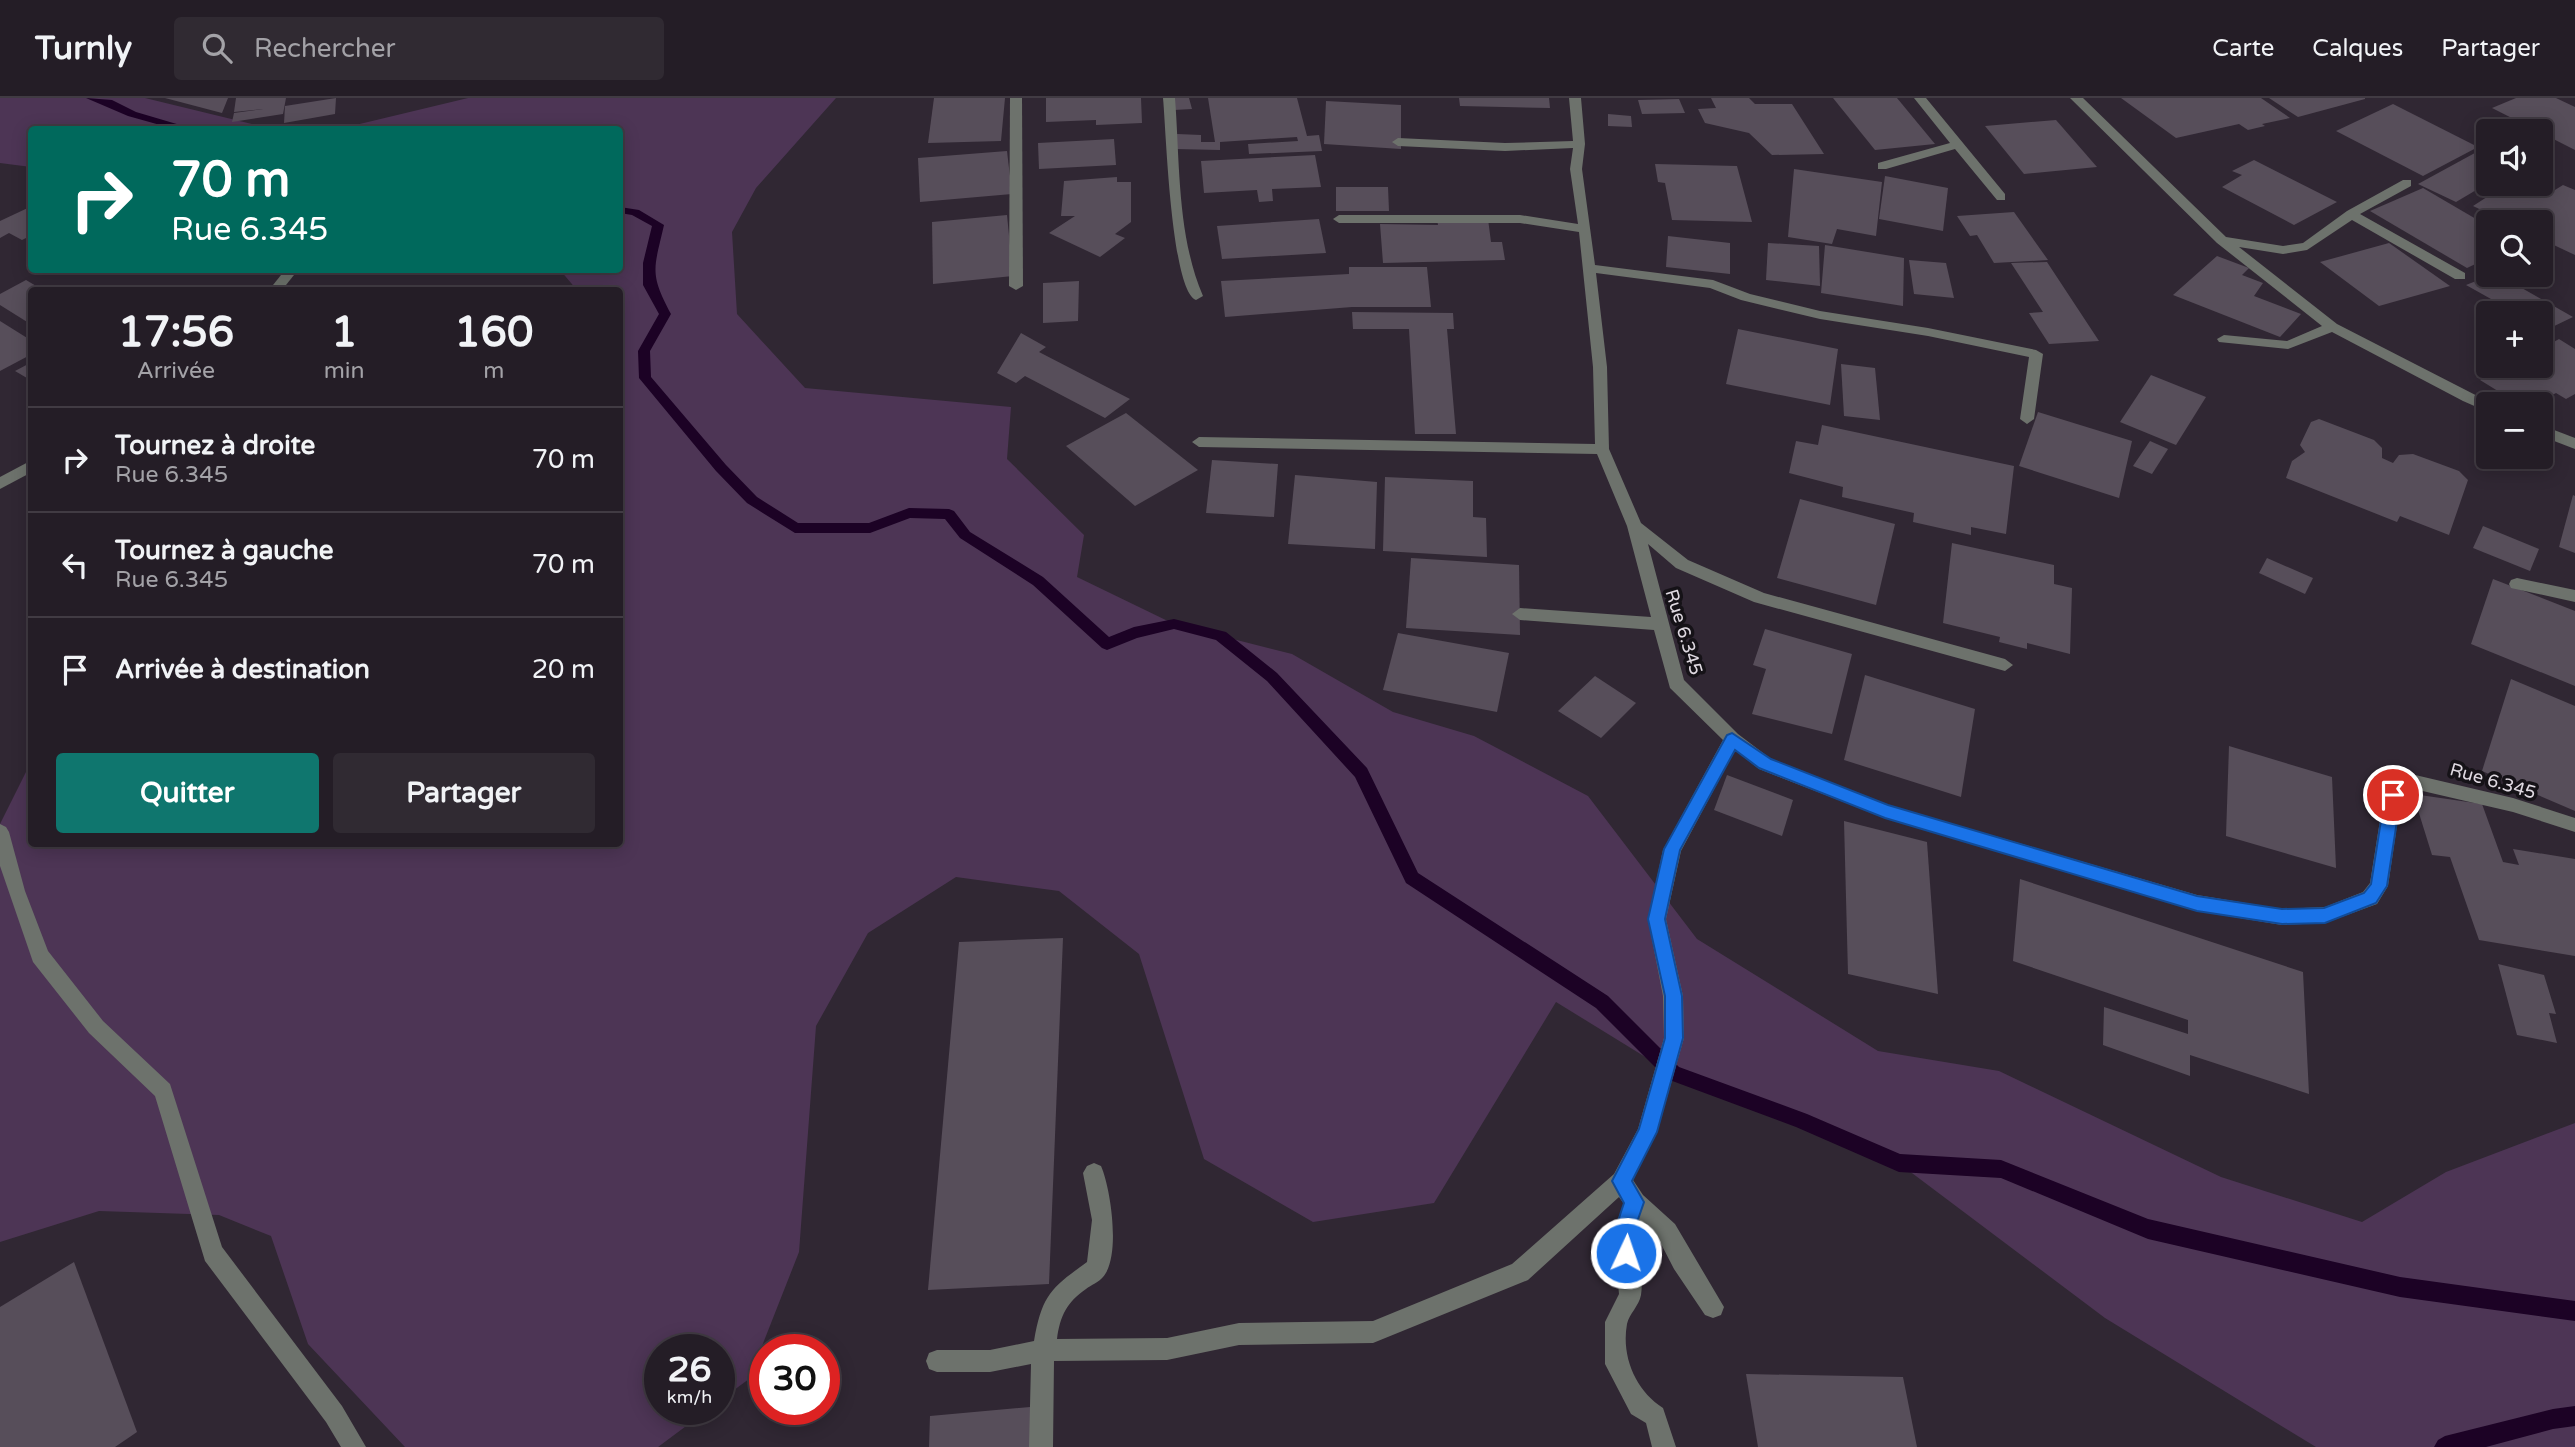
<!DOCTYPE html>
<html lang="fr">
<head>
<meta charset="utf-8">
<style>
	body { margin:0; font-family:"Varela Round",sans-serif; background:#302a32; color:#f1f3f6; height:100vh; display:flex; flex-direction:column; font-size:26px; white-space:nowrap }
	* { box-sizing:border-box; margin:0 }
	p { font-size:23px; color:#a3a2a7 }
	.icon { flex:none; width:38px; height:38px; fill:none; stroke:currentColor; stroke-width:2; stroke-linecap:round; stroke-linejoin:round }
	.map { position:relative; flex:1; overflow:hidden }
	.side { position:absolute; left:28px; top:189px; width:595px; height:560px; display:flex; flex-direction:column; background:#241d26; border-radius:7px; box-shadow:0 4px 18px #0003,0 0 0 2px #413b43 }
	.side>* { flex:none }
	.guide { position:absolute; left:28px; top:28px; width:595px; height:147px; border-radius:7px; box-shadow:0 4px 18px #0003,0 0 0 2px #413b43; background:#00695c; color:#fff; overflow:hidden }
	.buttons { position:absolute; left:2476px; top:21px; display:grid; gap:14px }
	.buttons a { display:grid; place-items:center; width:77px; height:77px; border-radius:7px; background:#241d26; box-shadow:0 4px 18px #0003,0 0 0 2px #413b43; font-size:35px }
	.speed { position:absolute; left:644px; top:1236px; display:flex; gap:14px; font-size:35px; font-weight:700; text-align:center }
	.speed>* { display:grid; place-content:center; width:91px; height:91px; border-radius:50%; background:#241d26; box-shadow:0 4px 18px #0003,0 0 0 2px #413b43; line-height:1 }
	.speed small { font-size:18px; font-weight:400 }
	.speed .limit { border:10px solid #d22; background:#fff; color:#111 }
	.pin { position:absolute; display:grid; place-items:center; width:60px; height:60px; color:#fff; margin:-30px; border:4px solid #fff; border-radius:50%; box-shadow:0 2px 7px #0007 }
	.me { position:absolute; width:77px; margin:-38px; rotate:3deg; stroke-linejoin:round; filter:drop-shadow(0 0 5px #0008) }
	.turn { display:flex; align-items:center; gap:24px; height:147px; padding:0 28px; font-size:32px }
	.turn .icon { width:91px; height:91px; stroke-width:2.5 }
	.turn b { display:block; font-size:49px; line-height:60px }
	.eta { display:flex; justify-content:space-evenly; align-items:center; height:119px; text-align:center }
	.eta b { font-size:42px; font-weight:700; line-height:49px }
	.primary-button { display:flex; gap:14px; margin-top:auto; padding:14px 28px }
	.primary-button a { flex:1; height:80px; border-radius:7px; background:#0f766e; color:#fff; font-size:28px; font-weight:700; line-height:80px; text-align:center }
	.primary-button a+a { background:#302a32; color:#f1f3f6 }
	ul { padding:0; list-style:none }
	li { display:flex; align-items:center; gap:21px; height:105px; padding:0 28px; border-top:2px solid #413b43 }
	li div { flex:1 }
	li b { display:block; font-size:26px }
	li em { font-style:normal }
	header { display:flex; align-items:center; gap:42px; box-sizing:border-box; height:98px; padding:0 35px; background:#241d26; border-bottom:2px solid #413b43 }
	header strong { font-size:33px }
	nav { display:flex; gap:38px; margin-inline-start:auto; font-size:24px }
	.search { width:490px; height:63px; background:#302a32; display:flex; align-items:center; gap:18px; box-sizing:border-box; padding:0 24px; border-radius:7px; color:#a3a2a7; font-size:26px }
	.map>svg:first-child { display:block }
	.green { fill:#4d3555 }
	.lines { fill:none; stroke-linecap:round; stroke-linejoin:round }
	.stream { fill:#1c0225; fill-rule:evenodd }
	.building { fill:#574e5a }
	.minor { fill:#6d726c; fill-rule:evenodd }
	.route { fill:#1a73e8; stroke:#114b97; stroke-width:2 }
	.labels { text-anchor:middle; stroke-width:7; stroke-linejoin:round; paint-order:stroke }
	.street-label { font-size:18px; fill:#e0dae2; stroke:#151217 }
</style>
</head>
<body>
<header>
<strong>Turnly</strong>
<div class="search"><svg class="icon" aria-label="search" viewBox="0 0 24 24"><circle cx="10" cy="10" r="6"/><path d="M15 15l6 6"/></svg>Rechercher</div>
<nav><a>Carte</a><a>Calques</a><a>Partager</a></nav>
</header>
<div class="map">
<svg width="2575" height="1349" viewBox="0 0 2575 1349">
	<rect width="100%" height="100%" fill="#302733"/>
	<!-- green -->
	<path class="green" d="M0,0h145l127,31 71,-1 125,-30h368l-80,90 -24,44 5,82 68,74 206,19 -4,52 77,76 -7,42 97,47 118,30 101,58 81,24 114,60 109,143 181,112 121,20 222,106 141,45 84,-50 129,-49v324h-259l-211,-129 -229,-172 -190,-64 -130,-80 -122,201 -121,19 -109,-63 -65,-205 -80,-63 -103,-14 -88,56 -52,93 -17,226 -50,127 -30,22v-52h-59v60h49l-51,38h-253l-97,-103 -37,-108 -52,-21 -120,-4 -99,31v-418l31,-62 1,82h588v-554h-43l-17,-20h60v-140h-588l-1,37 -31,-4z"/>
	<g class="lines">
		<!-- stream -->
		<g class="stream">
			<path d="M86,0l26,2 24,12 61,18h-19l-50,-14z"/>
			<path d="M620,109l19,3 25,15c-10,44 -15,48 7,89l-21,37 1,26 75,88 31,32 41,26h71l40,-15 40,1 5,2 16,21 73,45 66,60 25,-10 40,-8 52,13 51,41 90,95 51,105 190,123 71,71 128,47 93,40 101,6 147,59 252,58 175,24v20l-175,-24 -252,-58 -147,-61 -102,-6 -103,-45 -129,-48 -71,-71 -190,-125 -51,-106 -88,-96 -51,-41 -42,-11 -37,9 -30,12 -5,-2 -69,-63 -73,-47 -15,-19 -35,-1 -40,15h-75l-48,-30 -31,-32 -77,-93 -1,-27 21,-37 -16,-29v-22l9,-37 -20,-11 -12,-2z"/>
			<path d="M2575,1308v20l-22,3 -67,18h-52l4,-7 7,-4 108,-27z"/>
		</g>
	</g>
	<!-- building -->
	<g class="building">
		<path d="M165,0h63l-6,15z"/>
		<path d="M236,0h50l-3,16 -51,8 2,-9 29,-4 -29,3z"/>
		<path d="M336,0l-1,16 -51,9 1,-17z"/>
		<path d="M934,0h71l-4,43 -73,2z"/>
		<path d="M1046,0h95l1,25 -46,2v-5l-50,2z"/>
		<path d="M1171,0h18l3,11 -18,1z"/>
		<path d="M1208,0h89l10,38 12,-1 3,16 -73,3 -1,-10 50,-3 -1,-4 -77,5v8l-45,-1 2,-15 24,1v7h14z"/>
		<path d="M1459,0h90l1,10 -90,-2z"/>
		<path d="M1711,0h38l6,6h37l32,50 -52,1 -23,-22 -44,-10 -7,-14 18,-1z"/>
		<path d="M1833,0h64l38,46 -60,6z"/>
		<path d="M2121,0h140l29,20 -28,6 3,2 -17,4 -9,-6 -63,14z"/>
		<path d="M2269,0h96v1l-67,18z"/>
		<path d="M2516,0h40l19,9v43l-83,-42z"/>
		<path d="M1679,1l6,14 -43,1 -4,-14z"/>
		<path d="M1326,3l75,4v44l-77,-5z"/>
		<path d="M2393,6l85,43 -55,29 -87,-45z"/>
		<path d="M1608,16l23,2 1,11 -24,-1z"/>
		<path d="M2056,22l41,47 -73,7 -39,-48z"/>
		<path d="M1114,41l2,26 -77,4 -1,-26z"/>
		<path d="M2484,50l4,2v33l-32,19 -38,-18z"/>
		<path d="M1007,53l5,43 -92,8 -2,-44z"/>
		<path d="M1315,57l6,32 -49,2 1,12 -14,1 -2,-12 -53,3 -3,-32z"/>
		<path d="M2254,62l83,42 -43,23 -72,-38 20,-12 -10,-4z"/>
		<path d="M1655,66l82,2 15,56 -80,-2 -7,-37 -7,-1z"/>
		<path d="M1794,71l88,13 -6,54 -39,-7 -5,15 -44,-7z"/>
		<path d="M1885,78l63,12 -5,43 -64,-12z"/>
		<path d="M1117,79v5h14v40l-16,12 10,4 -25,19 -51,-24 26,-17h-14l3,-35z"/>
		<path d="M2507,86h24l19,9 13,-8 12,5v65l-34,-16v-17h-34l-34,-16z"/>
		<path d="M1336,89h52l1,24h-53z"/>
		<path d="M2423,90l65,38v32l-21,10 -97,-57z"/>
		<path d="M32,108v29l-10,5 -13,-7 -9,5v-17z"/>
		<path d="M2014,114l34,48 -54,3 -17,-28 -7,1 -13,-20z"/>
		<path d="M1007,117l6,61 -80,8 -1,-62z"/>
		<path d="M1319,121l7,34 -104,6 -5,-33z"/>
		<path d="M1437,121h51l3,23h11l3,18 -122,3 -3,-39 58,1z"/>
		<path d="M1668,138l62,7v31l-64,-7z"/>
		<path d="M1768,145l51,3 1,40 -54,-6z"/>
		<path d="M2389,145l61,43 -71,20 -59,-44z"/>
		<path d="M1825,147l79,13 -1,48 -82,-13z"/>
		<path d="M2217,158l32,12 -7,7 21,8 -9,13 47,18 -21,23 -107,-42z"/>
		<path d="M1909,162l37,3 8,35 -40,-4z"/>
		<path d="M2047,164l52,79 -50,3 -20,-31 14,-1 -32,-49z"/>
		<path d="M1349,169h78l4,40h-79l-127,10 -4,-36 128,-7z"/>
		<path d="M2491,177h8l74,42 -27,13 -5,-3v-14h-25l-50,-28z"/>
		<path d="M26,182l17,10h-11v35l-32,-20v-11z"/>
		<path d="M1079,183l-1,40 -35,2v-40z"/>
		<path d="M1352,214l101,1 1,16h-7l9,105h-41l-6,-105h-56z"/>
		<path d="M0,223l32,20v13l-32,17z"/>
		<path d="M1738,231l100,20 -8,56 -104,-21z"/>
		<path d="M1021,235l25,14 -7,5 91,47 -25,19 -80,-42 -9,7 -19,-10z"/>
		<path d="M2559,241l16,10v45l-9,5 -10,-6 -21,11h-16l-39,-24 28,-14h33v-17z"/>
		<path d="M32,264v19l-17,-10z"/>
		<path d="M1841,266l34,4 5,52 -36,-4z"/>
		<path d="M2151,277l55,22 -30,48 -56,-23z"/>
		<path d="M2038,314l94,29 -13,57 -100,-32z"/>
		<path d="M1126,315l72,57 -63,36 -69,-60z"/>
		<path d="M2319,321l55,21 8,8v10l11,5 6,-8 14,-1 46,17 9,9 -19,55 -49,-19 -3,6 -111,-44 6,-17 13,-9 -5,-7 11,-23z"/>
		<path d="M1822,327l192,41 -8,68 -35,-7v8l-58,-13 1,-9 -72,-16 1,-10 -54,-14 7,-32 22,4z"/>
		<path d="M2150,343l18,8 -16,25 -19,-8z"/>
		<path d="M1212,362l66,4 -4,53 -68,-4z"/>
		<path d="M1295,377l82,7 -2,67 -87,-5z"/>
		<path d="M1385,379l88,4v36l13,1 1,39 -104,-6z"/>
		<path d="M2573,397l2,1v57l-16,-6z"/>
		<path d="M1800,401l95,25 -19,81 -99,-27z"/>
		<path d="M2483,428l56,23 -9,22 -57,-23z"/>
		<path d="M1952,445l102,22v19l18,4 -2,66 -43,-11v6l-28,-7 1,-5 -57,-14z"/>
		<path d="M1411,460l108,7 1,70 -114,-7z"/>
		<path d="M2267,460l46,20 -8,16 -46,-21z"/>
		<path d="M2493,481l82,32v75l-104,-42z"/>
		<path d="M1765,531l87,25 -20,80 -80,-20 14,-45 -13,-4z"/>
		<path d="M1398,535l111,20 -12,59 -114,-22z"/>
		<path d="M1865,577l110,34 -14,88 -117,-37z"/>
		<path d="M1595,578l41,27 -35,35 -43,-27z"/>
		<path d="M2511,581l64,27v105l-93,-40z"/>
		<path d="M2229,648l103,31 4,91 -110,-32z"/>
		<path d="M1727,677l66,25 -11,36 -68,-26z"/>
		<path d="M2413,696l69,10 21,58 16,3 -6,-16 62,10v97l-96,-16 -29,-83 -18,-2z"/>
		<path d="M1844,723l83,21 11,152 -90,-20z"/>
		<path d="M2020,781l283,93 6,122 -119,-39v21l-87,-31 1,-38 84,27v-14l-175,-59z"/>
		<path d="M1063,840l-14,346 -121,6 31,-348z"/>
		<path d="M2498,866l46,11 12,39 -7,-1 8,30 -40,-8z"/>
		<path d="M74,1164l63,170 -22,15h-115v-140z"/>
		<path d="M1746,1276l157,3 14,70h-159z"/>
		<path d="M1030,1309v40h-101l1,-31z"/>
	</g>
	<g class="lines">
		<!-- minor -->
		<g class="minor">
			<path d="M1010,0h12l1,188 -7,4 -7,-4z"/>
			<path d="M1163,0h12c5,64 2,138 28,198l-7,4c-25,-9 -30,-172 -33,-202z"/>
			<path d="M1569,0h12l4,46 -3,25 13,96 118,15 37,14 70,17 108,17 108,22 7,4 -9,65 -7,5 -7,-5 9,-62 -101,-21 -108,-17 -79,-19 -31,-12 -114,-15 11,94 2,82 32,74 47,37 76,33 241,66 8,6 -8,6 -251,-69 -78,-34 -28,-24 36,136 54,54 33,25 117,46 309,90 85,14 43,-2 38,-15 7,-9 14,-88 3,-5 24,-16 102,24 62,20v14l-62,-20 -99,-23 -13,9 -13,88 -11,18 -52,19 -43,2 -85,-14 -312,-93 -126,-49 -24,-19 -54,101 -15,68 17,77 1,42 -27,94 -24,48 10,15 32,29 49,83 -3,8 -8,3 -8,-3 -31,-46 -15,-29 -20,-20c-9,25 6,50 2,75 -2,11 -12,19 -14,29 -6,33 9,67 36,84l13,39h-24l-6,-24 -15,-9 -26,-50v-42l14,-28 -6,-63 11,-27 -5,-7 -91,83 -155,63 -134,2 -72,15 -113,1 -1,86h-24l2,-83 -41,8h-53l-8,-3 -3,-8 3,-8 8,-3h53l44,-9c8,-46 17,-53 53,-79l5,-42 -9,-47 4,-7 7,-3 7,3c10,23 20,91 2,111 -4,5 -12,8 -17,12 -19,13 -26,27 -29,50l110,-1 72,-15 134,-2 139,-57 102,-90 24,-45 26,-91 -1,-42 -15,-77 15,-69 60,-110 -53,-52 -16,-58 -134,-10 -8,-6 8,-6 131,9 -24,-91 -30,-72 -398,-7 -7,-5 7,-5 396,7 -2,-77 -14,-135 -59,-9h-181l-6,-4 6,-4h181l58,9 -8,-55 3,-21 -68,3 -107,-5 -6,-4 6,-4 107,5 68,-2z"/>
			<path d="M1914,0h12l79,96v6h-8l-42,-51 -69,20h-8v-6l72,-20z"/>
			<path d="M2070,0h13l143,139 57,9 20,-3 44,-32 56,-31h8v6l-51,28 105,59v6h-10l-103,-59 -45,30 -24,4 -44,-7 98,77 156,80h-5v8l-25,-11 -131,-69 -44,17 -69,-7 -2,-3 7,-4 63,6 35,-15 -105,-83z"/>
			<path d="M285,172h13l-16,20h-13z"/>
			<path d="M2541,327l34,13v11l-34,-13z"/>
			<path d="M32,362v12l-32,17v-12z"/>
			<path d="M2517,480l58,12v12l-64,-14 -2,-4 2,-4z"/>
			<path d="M0,726l6,3 3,5 16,59 23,60 55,70 67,63 52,163 120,159 24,41h-25l-15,-25 -121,-161 -50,-165 -66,-63 -56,-71 -33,-96z"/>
		</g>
	</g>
	<!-- route -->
	<path class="route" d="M1732,635l39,26 117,46 309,91 85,13 42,-1 40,-15 7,-9 14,-89 3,-5h11l2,5 -14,91 -11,17 -51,20 -43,1 -85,-13 -312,-93 -126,-50 -24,-18 -55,100 -15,69 17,77 1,42 -26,94 -25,49 12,21 -10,29 2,22 -3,7 -7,3 -7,-3c-8,-21 -2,-37 5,-57l-12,-22 27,-52 26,-91v-42l-17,-77 16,-70 63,-114z"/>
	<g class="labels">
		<!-- street labels -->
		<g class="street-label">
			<text transform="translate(1684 534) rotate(73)" y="6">Rue 6.345</text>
			<text transform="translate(2493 683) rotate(16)" y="6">Rue 6.345</text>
		</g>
	</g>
</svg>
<div class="buttons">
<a><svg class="icon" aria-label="sound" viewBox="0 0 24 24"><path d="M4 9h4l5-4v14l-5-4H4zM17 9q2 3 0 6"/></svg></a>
<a><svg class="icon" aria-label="search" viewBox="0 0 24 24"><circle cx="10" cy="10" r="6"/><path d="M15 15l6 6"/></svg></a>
<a>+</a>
<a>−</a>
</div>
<div class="speed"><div>26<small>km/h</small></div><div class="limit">30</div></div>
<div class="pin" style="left:2393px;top:697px;background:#d93025"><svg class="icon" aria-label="arrive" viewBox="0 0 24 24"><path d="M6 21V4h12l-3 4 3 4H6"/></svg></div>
<svg class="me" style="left:1626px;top:1155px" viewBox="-20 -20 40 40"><circle r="17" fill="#1a73e8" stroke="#fff" stroke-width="3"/><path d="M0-11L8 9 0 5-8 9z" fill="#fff"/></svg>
<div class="guide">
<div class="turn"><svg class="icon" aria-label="right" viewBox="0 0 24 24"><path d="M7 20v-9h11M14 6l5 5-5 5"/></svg><div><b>70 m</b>Rue 6.345</div></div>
</div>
<section class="side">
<div class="eta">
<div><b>17:56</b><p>Arrivée</p></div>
<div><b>1</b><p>min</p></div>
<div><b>160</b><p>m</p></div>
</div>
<ul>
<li><svg class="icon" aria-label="right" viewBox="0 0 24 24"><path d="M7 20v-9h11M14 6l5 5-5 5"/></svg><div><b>Tournez à droite</b><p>Rue 6.345</p></div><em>70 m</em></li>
<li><svg class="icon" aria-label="left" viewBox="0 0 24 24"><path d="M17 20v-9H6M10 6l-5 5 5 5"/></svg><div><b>Tournez à gauche</b><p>Rue 6.345</p></div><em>70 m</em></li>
<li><svg class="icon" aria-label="arrive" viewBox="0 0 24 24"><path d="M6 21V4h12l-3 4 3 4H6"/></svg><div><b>Arrivée à destination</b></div><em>20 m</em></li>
</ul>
<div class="primary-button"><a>Quitter</a><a>Partager</a></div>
</section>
</div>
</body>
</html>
